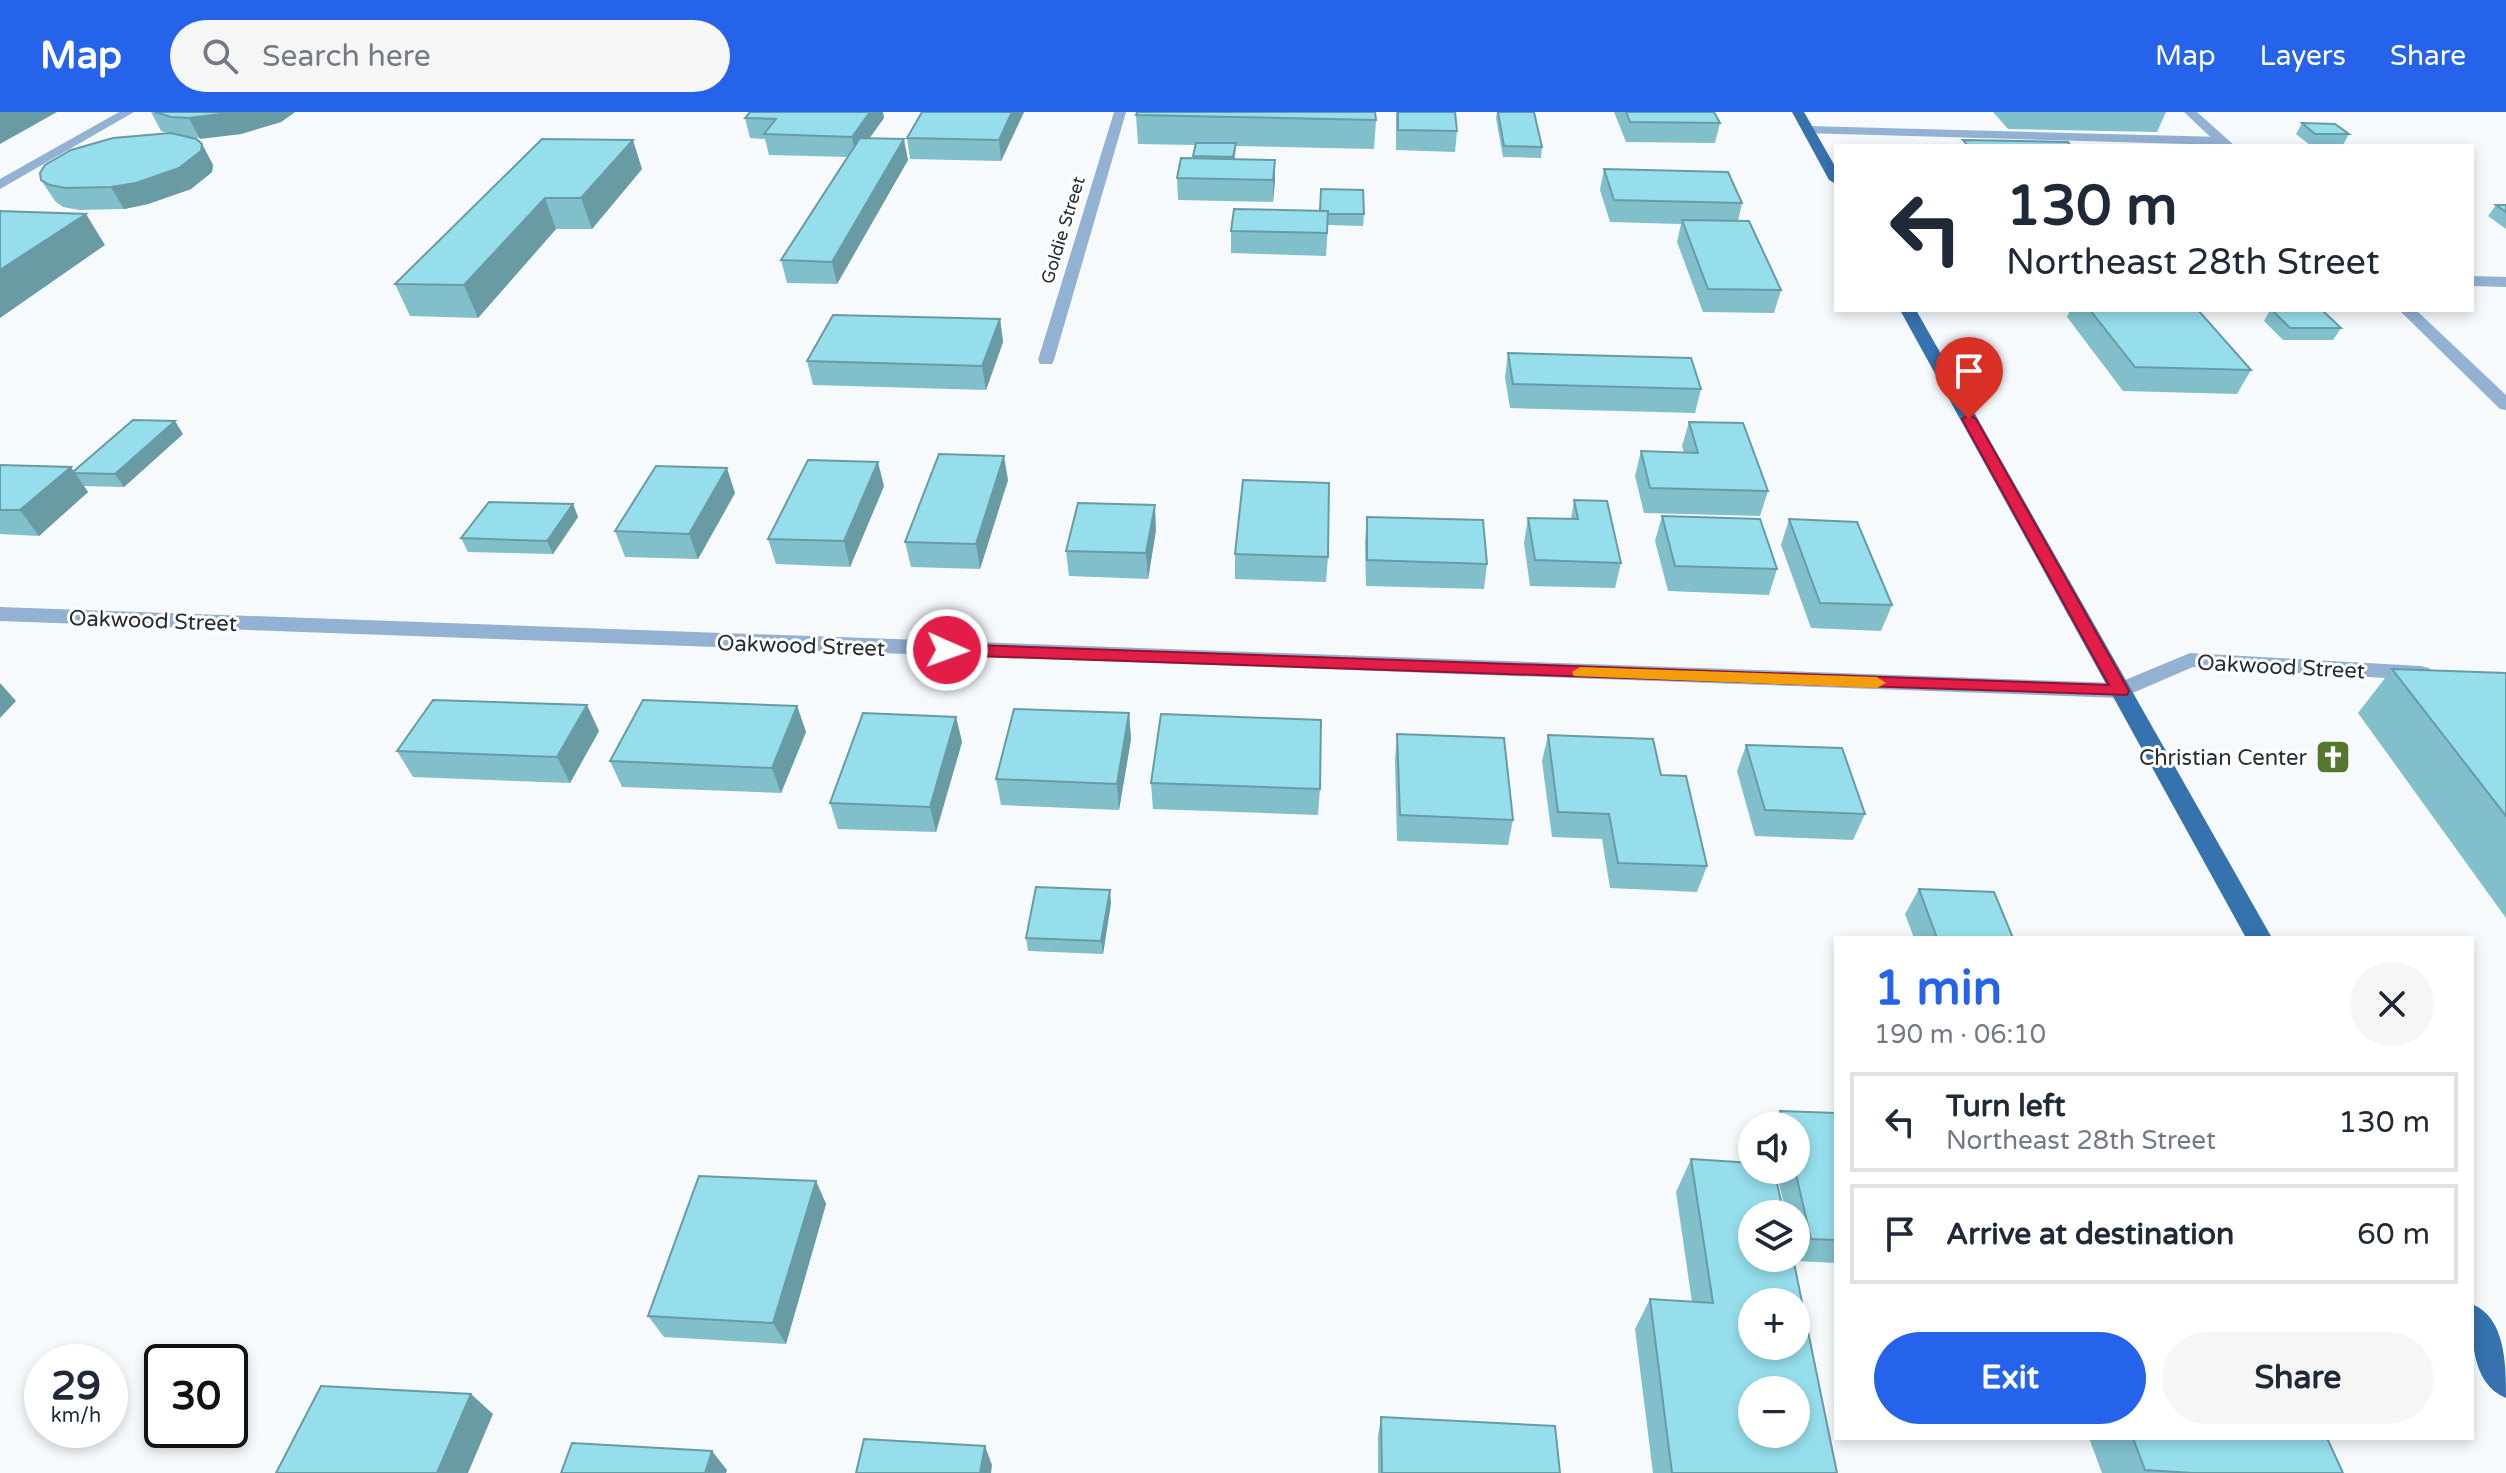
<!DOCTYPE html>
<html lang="en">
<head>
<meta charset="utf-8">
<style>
	body { margin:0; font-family:"Varela Round",sans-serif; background:#f6f6f7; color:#1f2937; height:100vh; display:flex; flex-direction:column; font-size:30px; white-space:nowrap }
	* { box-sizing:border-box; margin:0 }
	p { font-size:26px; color:#747a83 }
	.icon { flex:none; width:44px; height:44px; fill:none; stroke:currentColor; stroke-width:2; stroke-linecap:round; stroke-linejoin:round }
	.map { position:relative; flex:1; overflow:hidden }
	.panel { position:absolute; left:1834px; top:824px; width:640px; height:504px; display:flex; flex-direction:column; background:#fff; border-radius:0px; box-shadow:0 4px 12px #0003 }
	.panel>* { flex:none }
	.hud { position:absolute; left:1834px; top:32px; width:640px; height:168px; border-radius:0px; box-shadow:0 4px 12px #0003; background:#fff; color:#1f2937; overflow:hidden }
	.buttons { position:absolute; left:1738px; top:1000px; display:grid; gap:16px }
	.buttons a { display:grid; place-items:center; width:72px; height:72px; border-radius:50%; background:#fff; box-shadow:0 4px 12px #0003; font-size:40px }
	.speed { position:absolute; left:24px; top:1232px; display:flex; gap:16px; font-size:40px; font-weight:700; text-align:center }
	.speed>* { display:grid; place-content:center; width:104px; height:104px; border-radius:50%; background:#fff; box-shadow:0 4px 12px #0003; line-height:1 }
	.speed small { font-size:20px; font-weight:400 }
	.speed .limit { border:4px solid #111; border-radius:12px; background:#fff; color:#111 }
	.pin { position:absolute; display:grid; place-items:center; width:68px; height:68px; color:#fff; margin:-82px -34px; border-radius:50% 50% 50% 0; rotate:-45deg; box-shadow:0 0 8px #0007 }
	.pin .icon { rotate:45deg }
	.me { position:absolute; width:88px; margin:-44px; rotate:92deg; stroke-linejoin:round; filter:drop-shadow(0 0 6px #0008) }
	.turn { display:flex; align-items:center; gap:28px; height:168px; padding:0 40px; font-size:36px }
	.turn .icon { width:104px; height:104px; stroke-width:2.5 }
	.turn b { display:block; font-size:56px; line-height:68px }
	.round { display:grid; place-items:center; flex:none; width:84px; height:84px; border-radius:42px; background:#f6f6f7 }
	.headline { display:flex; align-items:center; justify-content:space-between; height:136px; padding:0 40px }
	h1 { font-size:48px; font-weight:700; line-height:60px; color:#2563eb }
	.primary-button { display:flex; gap:16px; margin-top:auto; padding:16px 40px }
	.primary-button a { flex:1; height:92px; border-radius:48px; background:#2563eb; color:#fff; font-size:32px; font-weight:700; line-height:92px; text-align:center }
	.primary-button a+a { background:#f6f6f7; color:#1f2937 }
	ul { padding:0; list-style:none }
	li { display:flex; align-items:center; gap:24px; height:100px; margin:0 16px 12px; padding:0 24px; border:4px solid #e0e1e3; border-radius:0px }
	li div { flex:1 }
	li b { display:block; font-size:30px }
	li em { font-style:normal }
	header { display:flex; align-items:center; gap:48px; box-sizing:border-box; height:112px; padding:0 40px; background:#2563eb; color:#fff }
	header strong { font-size:38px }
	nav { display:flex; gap:44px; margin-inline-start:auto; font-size:28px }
	.search { width:560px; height:72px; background:#f6f6f7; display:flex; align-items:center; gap:20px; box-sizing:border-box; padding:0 28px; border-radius:44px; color:#747a83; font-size:30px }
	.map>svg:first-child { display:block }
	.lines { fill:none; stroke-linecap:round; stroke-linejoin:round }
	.lane { fill:#92b1d3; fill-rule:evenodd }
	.street { fill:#92b1d3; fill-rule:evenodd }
	.primary { fill:#3572ae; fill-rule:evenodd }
	.wall { fill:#81bfcb }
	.shaded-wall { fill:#699ba5 }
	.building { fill:#96deec; stroke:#699ba5; stroke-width:2; fill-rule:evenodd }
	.route { fill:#e11d48; stroke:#92132f; stroke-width:2 }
	.slow { fill:#f59e0b }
	.labels { text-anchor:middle; stroke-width:6; stroke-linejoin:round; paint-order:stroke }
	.far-street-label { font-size:18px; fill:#252e33; stroke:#fff }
	.street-label { font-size:22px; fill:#252e33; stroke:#fff }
	.poi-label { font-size:22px; fill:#252e33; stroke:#fff; text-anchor:end }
</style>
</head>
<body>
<header>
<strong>Map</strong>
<div class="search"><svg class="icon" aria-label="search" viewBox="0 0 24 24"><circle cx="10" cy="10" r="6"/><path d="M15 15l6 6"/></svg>Search here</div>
<nav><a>Map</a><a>Layers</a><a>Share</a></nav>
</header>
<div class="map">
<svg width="2506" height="1361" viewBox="0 0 2506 1361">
	<rect width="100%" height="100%" fill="#f6fafd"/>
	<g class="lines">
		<!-- lane -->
		<g class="lane">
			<path d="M119,0h15l-134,77v-10z"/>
			<path d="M1808,14l414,11 7,4 -7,4 -419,-12v-6z"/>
		</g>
		<!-- street -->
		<g class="street">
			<path d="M1114,0h12l-72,248 -2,4h-12l-2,-4z"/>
			<path d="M2184,0h13l38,34h-15z"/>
			<path d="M2472,164l34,1v10l-34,-1z"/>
			<path d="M2399,198h17l90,85v15l-6,-1z"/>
			<path d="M0,495l2118,76 72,-30 231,13 8,2 3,5 -3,5 -8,2 -228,-13 -72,31 -2121,-77z"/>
		</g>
		<!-- primary -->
		<g class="primary">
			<path d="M1792,0h12l32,56v16l-7,-4z"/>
			<path d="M1900,198h16l356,628h-26z"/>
			<path d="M2472,1192c34,14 34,61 34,94 -36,-15 -34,-62 -34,-94z"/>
		</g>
	</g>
	<!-- wall -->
	<g class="wall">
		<path d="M151,0h144l-14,10 -40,12 -45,4 6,6 11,21 -1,7 -21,17 -43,15 -24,5 -45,1 -16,-3 -8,-6 -14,-21 127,-47 -7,-2z"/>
		<path d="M1024,0l-23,49 -91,-2 -3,-21z"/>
		<path d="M1396,0h59l2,19 -2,21 -59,-2z"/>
		<path d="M1497,0h37l8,35 -1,11 -38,-1 -7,-39z"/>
		<path d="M1614,0h100l6,11 -5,20 -89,-1z"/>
		<path d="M1993,0h173l-9,20 -149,-3z"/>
		<path d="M1136,3l240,5 -2,29 -138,-3 -1,13 40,1 -2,42 -95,-2 -1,-22 16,-19 2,-14 -57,-1z"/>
		<path d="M745,6h139l-15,20 39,22 -71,124 -50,-1 -6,-23 67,-103 -79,-2 -4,-16 -15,-1z"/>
		<path d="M2302,11l47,11 -6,11h-33l-14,-11z"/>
		<path d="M542,27l100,30 -50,60h-36l-78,89 -68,-2 -15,-32z"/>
		<path d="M1604,57l138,34 -4,18 43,69 -7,23 -71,-1 -26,-70 4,-18 -71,-2 -10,-32z"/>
		<path d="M2496,93h10v24l-18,-13z"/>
		<path d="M1234,97l130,5 -1,12 -35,-1 -2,31 -95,-3v-22z"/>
		<path d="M2070,198h128l53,60 -14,24 -114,-3 -56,-74z"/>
		<path d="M2270,198h52l19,18 -8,12h-50l-19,-19z"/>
		<path d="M1000,207l3,23 -17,48 -173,-5 -6,-24z"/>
		<path d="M1508,241l193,36 -6,24 -185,-5 -5,-31z"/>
		<path d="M1689,310l79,69 -8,25 -116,-3 -9,-37 6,-25 43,2 -2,-7z"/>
		<path d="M183,322l-59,53 -40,-1 4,6 -49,44 -39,-2v-69l74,6z"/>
		<path d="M1008,368l-28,89 -69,-2 -6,-25z"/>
		<path d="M884,374l-34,81 -74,-3 -8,-25z"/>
		<path d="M735,381l-37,66 -73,-2 -10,-26z"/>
		<path d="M1574,388l47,63 -6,25 -85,-2 -6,-43 4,-25 43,1z"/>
		<path d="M573,392l5,13 -25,37 -85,-2 -7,-14z"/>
		<path d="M1662,404l115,53 -8,26 -101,-4 -13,-50z"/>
		<path d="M1367,405l120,47 -3,25 -118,-3 -1,-44z"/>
		<path d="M1789,407l103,86 -11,26 -70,-3 -30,-83z"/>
		<path d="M1156,418l-8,49 -79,-3 -3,-25z"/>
		<path d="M1235,442l93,3 -2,25 -91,-3z"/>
		<path d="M2392,557l114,4v245l-148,-205z"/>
		<path d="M797,594l9,26 -25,61 -159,-6 -12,-26z"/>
		<path d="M1129,601l2,26 -12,71 -118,-5 -5,-26z"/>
		<path d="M956,605l6,25 -26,90 -98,-3 -8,-26z"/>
		<path d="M599,619l-29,52 -157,-6 -16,-26z"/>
		<path d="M1397,622l116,86 -5,25 -111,-4 -2,-81z"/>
		<path d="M1548,623l113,40 46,91 -10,26 -87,-4 -8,-49 -50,-2 -10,-76z"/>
		<path d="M1746,633l119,69 -12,26 -98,-4 -18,-65z"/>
		<path d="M1151,671l169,6 -2,26 -165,-6z"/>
		<path d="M1919,777l94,49h-99l-9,-24z"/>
		<path d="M1111,791l-8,51 -75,-3 -2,-13z"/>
		<path d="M1780,999l56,2v150l-39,-2 -1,-5v-42h-10l-10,-44h20v-44h-24z"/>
		<path d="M1691,1047l146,314h-184l-18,-144 15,-30 42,3 -16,-110z"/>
		<path d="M816,1069l10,23 -40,140 -122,-7 -16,-21z"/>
		<path d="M1381,1305l179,56h-182v-37z"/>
		<path d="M2089,1326h238l16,35h-241z"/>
	</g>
	<!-- shaded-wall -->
	<g class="shaded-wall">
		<path d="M0,0h57l-57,32z"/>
		<path d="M236,0h59l-14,10 -40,12 -41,5 -11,-21z"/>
		<path d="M870,0h13l1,6 -28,39 -4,-20z"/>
		<path d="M1012,0h12l-23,49 -2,-21z"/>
		<path d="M904,27l4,21 -71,124 -5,-22z"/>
		<path d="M633,28l9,29 -50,60 -11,-31z"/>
		<path d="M202,32l11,21 -1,7 -21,17 -43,15 -24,5 -13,-22z"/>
		<path d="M1275,48v22l-2,20v-22z"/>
		<path d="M545,86l11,31 -78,89 -14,-33z"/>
		<path d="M86,102l19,31 -105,73v-48z"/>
		<path d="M1000,207l3,23 -17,48 -4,-24z"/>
		<path d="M175,309l8,13 -59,53 -9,-13z"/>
		<path d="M1004,344l4,24 -28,89 -4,-25z"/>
		<path d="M878,350l6,24 -34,81 -6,-26z"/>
		<path d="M71,355l17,25 -49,44 -19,-26z"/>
		<path d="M727,356l8,25 -37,66 -9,-25z"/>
		<path d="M573,392l5,13 -25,37 -6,-13z"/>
		<path d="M1155,393l1,25 -8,49 -2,-26z"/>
		<path d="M0,571l16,18 -16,17z"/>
		<path d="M587,593l12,26 -29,52 -13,-26z"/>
		<path d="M797,594l9,26 -25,61 -9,-25z"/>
		<path d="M1129,601l2,26 -12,71 -2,-26z"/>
		<path d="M956,605l6,25 -26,90 -6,-25z"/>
		<path d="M1110,778l1,13 -8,51 -2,-13z"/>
		<path d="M816,1069l10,23 -40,140 -13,-21z"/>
		<path d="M471,1282l22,20 -25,59h-31z"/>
		<path d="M985,1334l7,19 -1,8h-11z"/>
		<path d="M712,1339l15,19 -1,3h-21z"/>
	</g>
	<!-- building -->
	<g class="building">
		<path d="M155,0h81l-47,6 -18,-1z"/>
		<path d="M750,0h120l-18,25 -88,-3 12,-15 -31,-1z"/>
		<path d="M922,0h90l-13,28 -92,-2z"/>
		<path d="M1137,0h238l1,8 -240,-5z"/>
		<path d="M1398,0h57l2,19 -59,-1z"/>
		<path d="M1498,0h36l8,35 -38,-1z"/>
		<path d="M1626,0h88l6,11 -90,-1z"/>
		<path d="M2302,11l33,1 14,10h-34z"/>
		<path d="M171,21l25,6 6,5 -1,7 -22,17 -43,15 -25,4 -45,1 -16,-3 -9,-5 -1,-7 5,-8 26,-15 42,-12z"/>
		<path d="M860,26l44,1 -72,123 -51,-2z"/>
		<path d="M542,27l91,1 -52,58h-36l-81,87 -69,-1z"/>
		<path d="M1963,28l105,2 3,4h-103z"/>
		<path d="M1196,31h40l-3,14 -40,-1z"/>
		<path d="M1181,46l94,2 -2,20 -96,-2z"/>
		<path d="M1604,57l124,3 14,31 -128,-3z"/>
		<path d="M1321,77l42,1 1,24h-36v-3h-8z"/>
		<path d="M2496,93h10v7z"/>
		<path d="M1234,97l94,2 -1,22 -96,-2z"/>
		<path d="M0,99l86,3 -86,56z"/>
		<path d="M1682,108l67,1 32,69 -73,-1z"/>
		<path d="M2090,198h108l53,60 -116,-3z"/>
		<path d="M2272,198h50l19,18h-51z"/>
		<path d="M833,203l167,4 -18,47 -175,-5z"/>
		<path d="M1508,241l183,5 10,31 -188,-5z"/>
		<path d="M133,308l42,1 -60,53 -40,-1 -1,-2z"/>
		<path d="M1689,310l54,1 25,68 -118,-3 -9,-37 57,2z"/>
		<path d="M939,342l65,2 -28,88 -71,-2z"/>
		<path d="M808,348l70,2 -34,79 -76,-2z"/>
		<path d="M0,353l71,2 -51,43h-20z"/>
		<path d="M656,354l71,2 -38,66 -74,-3z"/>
		<path d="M1243,368l86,3 -1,74 -93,-3z"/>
		<path d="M1574,388l33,1 14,62 -86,-3 -7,-42 50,1z"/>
		<path d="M489,390l84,2 -26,37 -86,-3z"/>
		<path d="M1078,391l77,2 -9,48 -80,-2z"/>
		<path d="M1662,404l98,3 17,50 -102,-3z"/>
		<path d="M1367,405l116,3 4,44 -120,-4z"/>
		<path d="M1789,407l68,3 35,83 -72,-2z"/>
		<path d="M2392,557l114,4v143z"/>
		<path d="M433,588l154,5 -30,52 -160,-6z"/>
		<path d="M643,588l154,6 -25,62 -162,-7z"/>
		<path d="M1014,597l115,4 -12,71 -121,-5z"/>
		<path d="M863,601l93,4 -26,90 -100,-4z"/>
		<path d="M1161,602l160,6 -1,69 -169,-6z"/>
		<path d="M1397,622l107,4 9,82 -113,-5z"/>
		<path d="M1548,623l105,4 8,36 25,1 21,90 -89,-3 -9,-49 -51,-2z"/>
		<path d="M1746,633l96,3 23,66 -100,-4z"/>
		<path d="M1036,775l74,3 -9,51 -75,-3z"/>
		<path d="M1919,777l75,3 19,46h-76z"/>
		<path d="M1780,999l56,2v127l-25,-1 -16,-69h1v-44h-12z"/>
		<path d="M1691,1047l61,4v7h22l10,44h-32v44h41l44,215h-165l-22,-174 63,4zM1752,1190h44v44h-44zM1752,1278h44v44h-44z"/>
		<path d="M699,1064l117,5 -43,142 -125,-7z"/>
		<path d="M321,1274l150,8 -34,79h-161z"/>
		<path d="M1381,1305l174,9 5,47h-178z"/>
		<path d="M2133,1326h194l16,35h-150l-48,-3z"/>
		<path d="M864,1327l121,7 -5,27h-124z"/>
		<path d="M572,1331l140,8 -7,22h-144z"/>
	</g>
	<!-- route -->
	<path class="route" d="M1969,303l7,4 153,272 -2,4 -1180,-40 -8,-5 8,-6 1162,41 -147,-266z"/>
	<!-- slow -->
	<path class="slow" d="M1580,555l297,10 9,6 -9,5 -303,-12 -2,-4z"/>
	<!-- icons -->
	<defs>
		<g id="church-square" transform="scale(1.8)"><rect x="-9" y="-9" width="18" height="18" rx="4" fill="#54762e" stroke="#fff"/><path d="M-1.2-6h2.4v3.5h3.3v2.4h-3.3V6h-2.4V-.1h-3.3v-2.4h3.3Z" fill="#fff"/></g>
	</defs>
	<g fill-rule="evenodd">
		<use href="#church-square" x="2333" y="645"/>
	</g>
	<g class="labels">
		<!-- far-street labels -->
		<g class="far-street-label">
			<text transform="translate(1063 118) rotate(-73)" y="6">Goldie Street</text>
		</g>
		<!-- street labels -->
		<g class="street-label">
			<text transform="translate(153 508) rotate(2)" y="8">Oakwood Street</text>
			<text transform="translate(801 533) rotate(2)" y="8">Oakwood Street</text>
			<text transform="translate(2281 554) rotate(3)" y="8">Oakwood Street</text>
		</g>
		<!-- poi labels -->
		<g class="poi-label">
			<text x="2307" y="653">Christian Center</text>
		</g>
	</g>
</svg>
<div class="buttons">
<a><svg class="icon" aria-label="sound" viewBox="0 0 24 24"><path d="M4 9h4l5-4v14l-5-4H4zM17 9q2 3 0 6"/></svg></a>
<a><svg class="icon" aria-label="layers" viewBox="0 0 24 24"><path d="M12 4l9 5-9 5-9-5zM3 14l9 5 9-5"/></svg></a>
<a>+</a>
<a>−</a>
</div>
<div class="speed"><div>29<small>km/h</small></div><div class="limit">30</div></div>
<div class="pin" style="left:1969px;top:307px;background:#d93025"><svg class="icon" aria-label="arrive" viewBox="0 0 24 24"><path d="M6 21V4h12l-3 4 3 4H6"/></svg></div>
<svg class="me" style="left:947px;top:538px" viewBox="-20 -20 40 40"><circle r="17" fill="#e11d48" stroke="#fff" stroke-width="3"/><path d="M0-11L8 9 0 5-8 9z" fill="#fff"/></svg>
<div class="hud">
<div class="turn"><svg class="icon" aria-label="left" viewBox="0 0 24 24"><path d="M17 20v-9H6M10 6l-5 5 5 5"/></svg><div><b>130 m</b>Northeast 28th Street</div></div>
</div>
<section class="panel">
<div class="headline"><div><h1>1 min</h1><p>190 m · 06:10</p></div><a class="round"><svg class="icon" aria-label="close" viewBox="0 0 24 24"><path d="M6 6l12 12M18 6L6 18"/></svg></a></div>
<ul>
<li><svg class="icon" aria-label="left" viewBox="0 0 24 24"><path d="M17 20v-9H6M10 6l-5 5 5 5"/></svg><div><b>Turn left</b><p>Northeast 28th Street</p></div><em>130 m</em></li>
<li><svg class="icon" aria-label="arrive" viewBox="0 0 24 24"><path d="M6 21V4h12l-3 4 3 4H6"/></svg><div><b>Arrive at destination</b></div><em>60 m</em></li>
</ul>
<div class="primary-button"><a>Exit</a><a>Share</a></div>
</section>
</div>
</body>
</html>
